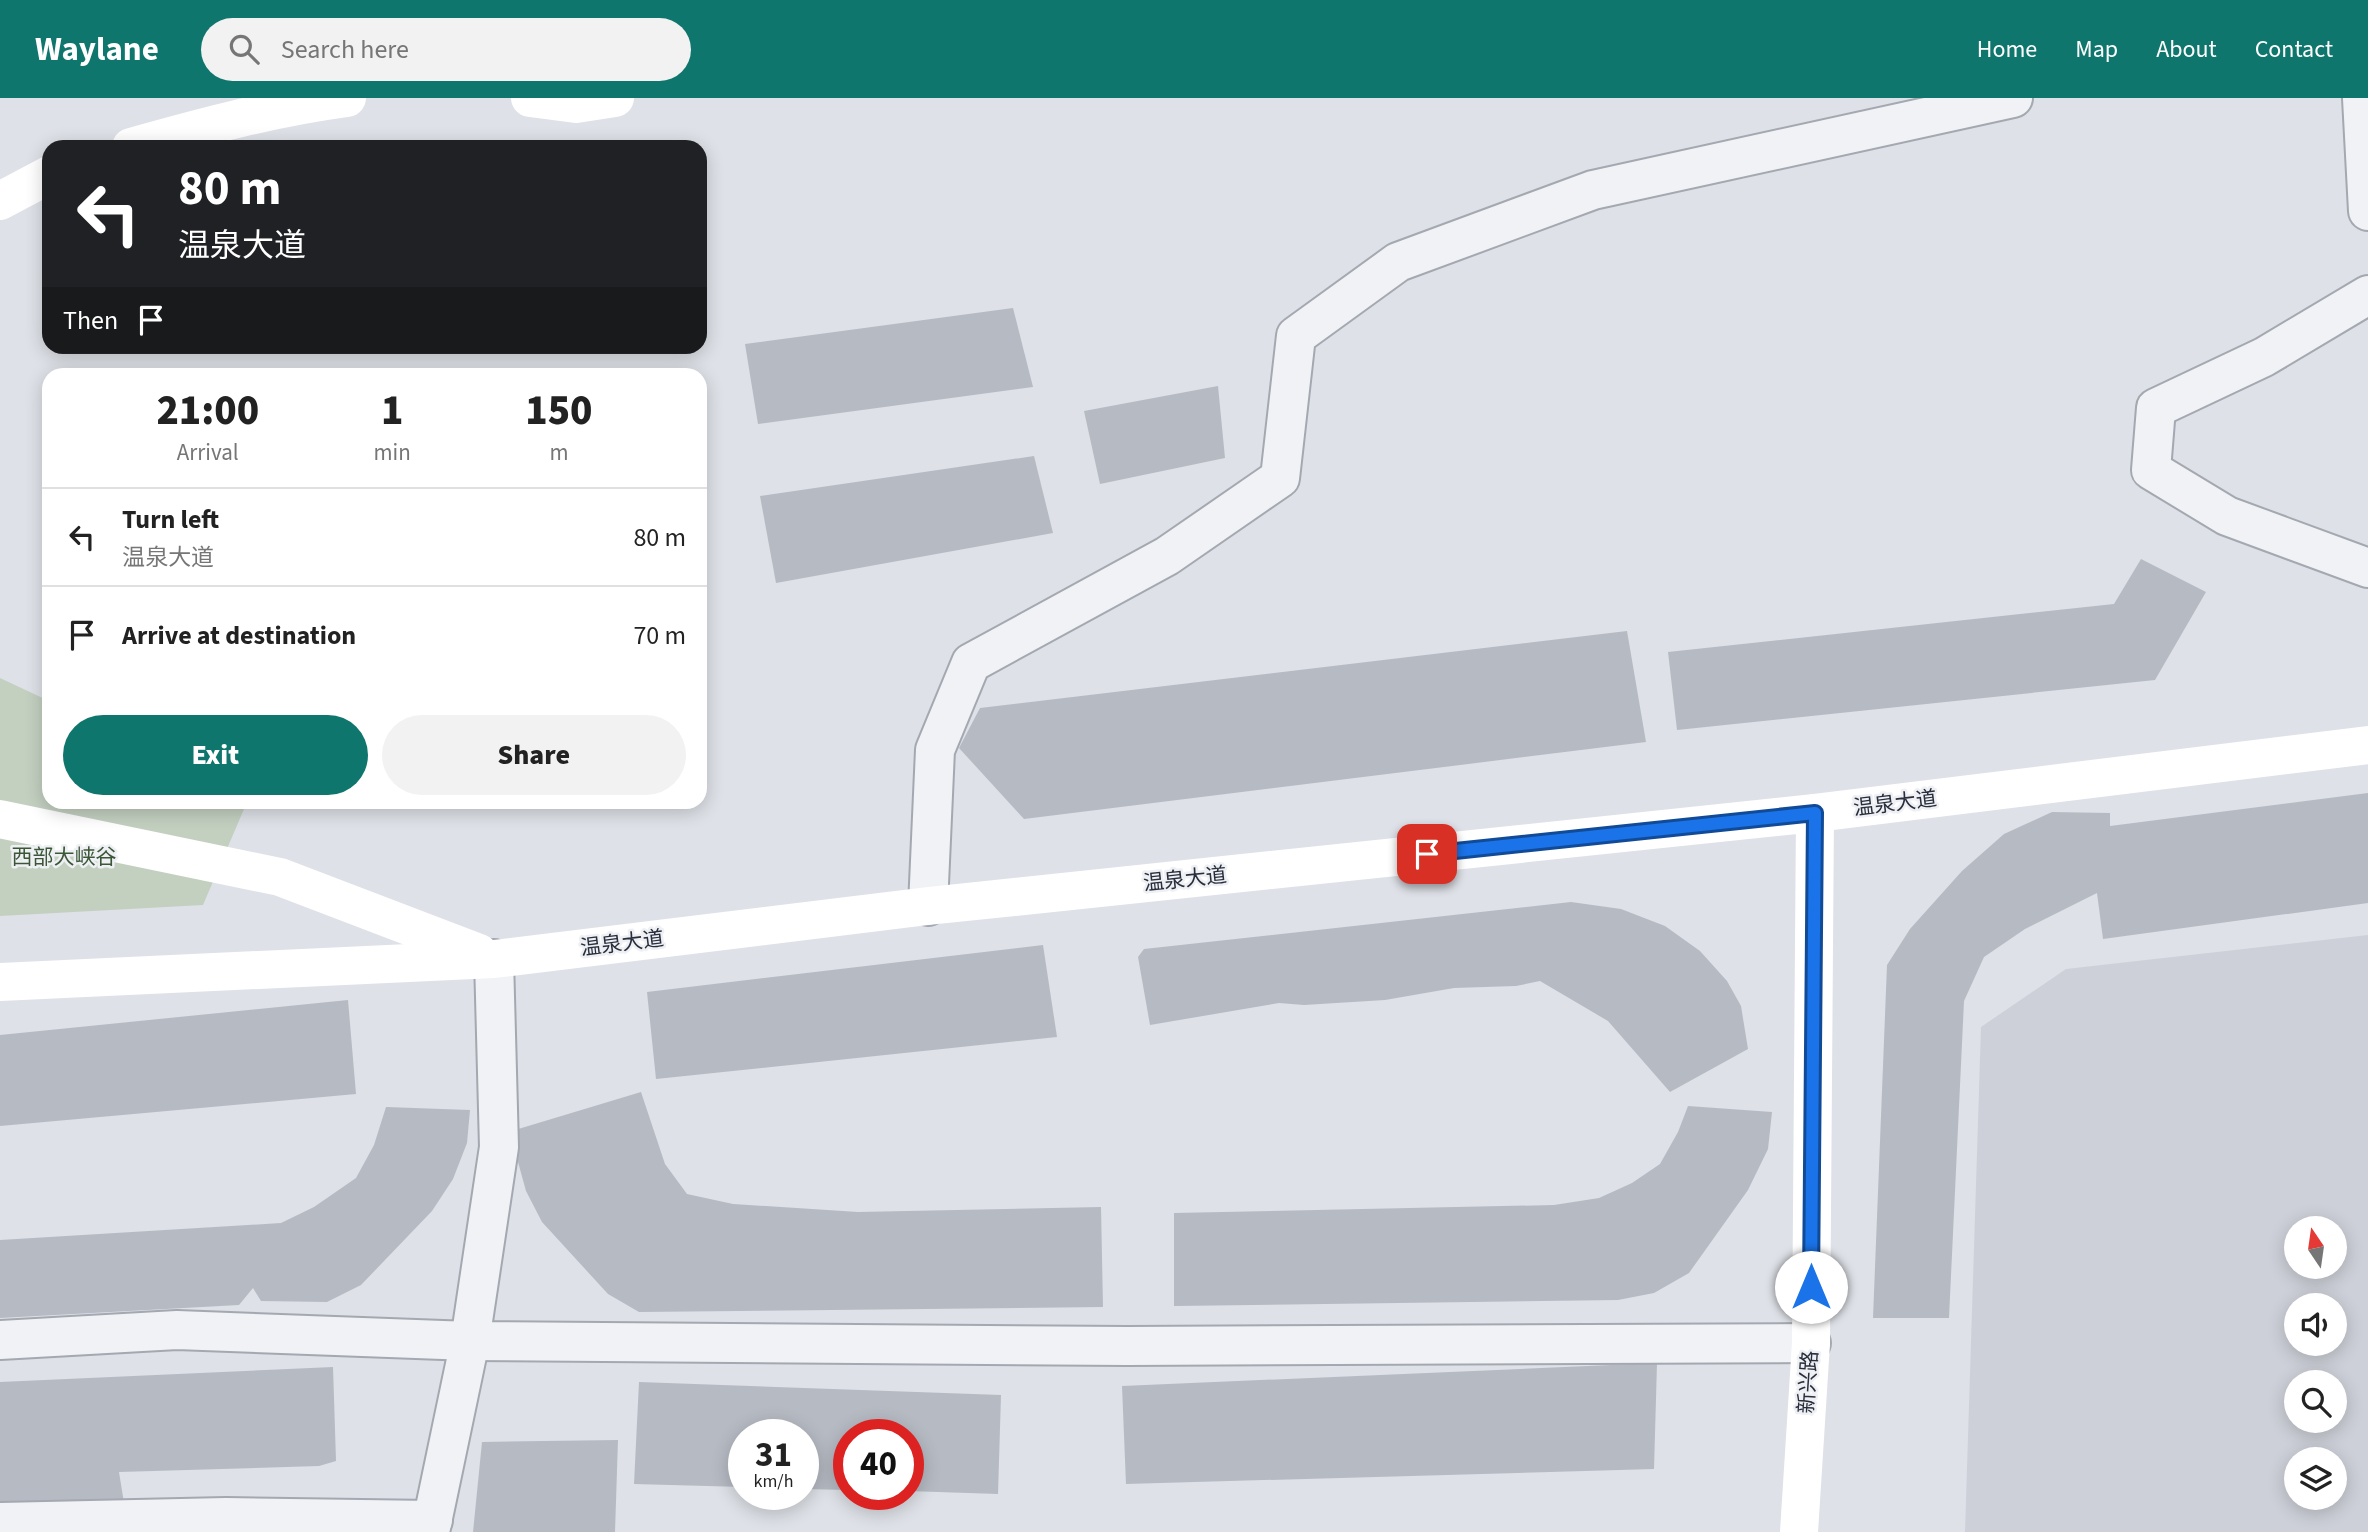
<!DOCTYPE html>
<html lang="en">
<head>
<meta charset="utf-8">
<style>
	body { margin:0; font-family:"Source Sans 3","Noto Sans SC",sans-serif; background:#f2f2f2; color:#222; height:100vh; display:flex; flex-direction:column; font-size:26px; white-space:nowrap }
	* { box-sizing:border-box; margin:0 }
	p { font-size:23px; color:#767676 }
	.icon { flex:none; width:38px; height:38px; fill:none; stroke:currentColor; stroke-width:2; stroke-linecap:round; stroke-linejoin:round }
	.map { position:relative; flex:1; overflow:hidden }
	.details { position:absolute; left:42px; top:270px; width:665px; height:441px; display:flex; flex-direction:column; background:#fff; border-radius:21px; box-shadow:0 4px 18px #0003 }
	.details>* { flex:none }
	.banner { position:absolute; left:42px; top:42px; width:665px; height:214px; border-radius:21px; box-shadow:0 4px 18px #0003; background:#202124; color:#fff; overflow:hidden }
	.needle { width:46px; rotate:347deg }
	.controls { position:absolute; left:2284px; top:1118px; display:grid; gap:14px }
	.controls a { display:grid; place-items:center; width:63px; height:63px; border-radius:50%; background:#fff; box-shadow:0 4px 18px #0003; font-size:35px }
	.speed { position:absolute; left:728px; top:1321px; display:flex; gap:14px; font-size:35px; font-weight:700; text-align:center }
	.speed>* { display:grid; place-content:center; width:91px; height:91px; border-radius:50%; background:#fff; box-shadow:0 4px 18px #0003; line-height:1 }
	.speed small { font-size:18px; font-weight:400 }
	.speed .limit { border:10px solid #d22; background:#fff; color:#111 }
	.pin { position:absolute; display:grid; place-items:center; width:60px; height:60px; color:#fff; margin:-30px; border-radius:14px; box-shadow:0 4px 10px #0006 }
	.me { position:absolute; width:77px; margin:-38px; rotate:0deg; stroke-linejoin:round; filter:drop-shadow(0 0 5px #0008) }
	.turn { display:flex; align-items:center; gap:24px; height:147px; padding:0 21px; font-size:32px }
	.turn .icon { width:91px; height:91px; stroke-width:2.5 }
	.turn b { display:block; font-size:49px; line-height:60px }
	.then { display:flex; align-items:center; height:66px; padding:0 21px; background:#0003; gap:14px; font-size:26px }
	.eta { display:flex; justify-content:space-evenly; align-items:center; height:119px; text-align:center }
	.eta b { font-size:42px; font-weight:800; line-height:49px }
	.primary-button { display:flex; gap:14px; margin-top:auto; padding:14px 21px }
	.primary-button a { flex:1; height:80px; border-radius:42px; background:#0f766e; color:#fff; font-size:28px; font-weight:800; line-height:80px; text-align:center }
	.primary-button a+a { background:#f2f2f2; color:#222 }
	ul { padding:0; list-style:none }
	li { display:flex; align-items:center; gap:21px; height:98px; padding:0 21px; border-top:2px solid #e0e0e0 }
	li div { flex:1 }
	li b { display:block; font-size:26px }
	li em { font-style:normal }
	header { display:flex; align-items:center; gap:42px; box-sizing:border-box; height:98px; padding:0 35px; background:#0f766e; color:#fff }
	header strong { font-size:33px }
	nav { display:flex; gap:38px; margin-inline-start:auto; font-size:24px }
	.search { width:490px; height:63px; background:#f2f2f2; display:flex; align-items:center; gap:18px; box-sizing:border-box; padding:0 24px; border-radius:38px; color:#767676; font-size:26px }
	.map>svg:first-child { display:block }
	.built { fill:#cdd0d8; fill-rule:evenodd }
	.green { fill:#c3d0c0 }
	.building { fill:#b6bac3 }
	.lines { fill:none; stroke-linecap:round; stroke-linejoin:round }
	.street-casing { stroke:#a4a8b0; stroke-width:42 }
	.street { stroke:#f1f2f5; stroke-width:38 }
	.secondary { stroke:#fff; stroke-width:38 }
	.route-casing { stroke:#114b97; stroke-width:18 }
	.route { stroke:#1a73e8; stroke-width:12 }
	.labels { text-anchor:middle; stroke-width:5; stroke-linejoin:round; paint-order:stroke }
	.street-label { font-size:21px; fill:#292e3c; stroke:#eef0f4 }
	.park-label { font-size:21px; fill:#3b5737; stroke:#eef0f4 }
</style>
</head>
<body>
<header>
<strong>Waylane</strong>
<div class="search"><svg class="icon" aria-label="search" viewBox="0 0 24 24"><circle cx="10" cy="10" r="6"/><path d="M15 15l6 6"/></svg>Search here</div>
<nav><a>Home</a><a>Map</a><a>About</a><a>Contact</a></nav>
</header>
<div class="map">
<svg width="2368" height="1434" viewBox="0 0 2368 1434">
	<rect width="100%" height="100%" fill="#dee1e7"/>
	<!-- built -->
	<path class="built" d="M2368,837v597h-403l16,-505 85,-58zM2296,1130h38v39h-38zM2296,1208h38v38h-38zM2296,1284h38v39h-38zM2296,1362h38v38h-38z"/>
	<!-- green -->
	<path class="green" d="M0,580l49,23v101h198l-44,103 -203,11z"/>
	<!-- building -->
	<g class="building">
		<path d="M1013,210l20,79 -275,37 -13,-80z"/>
		<path d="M1218,288l7,72 -125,26 -16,-73z"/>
		<path d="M1034,358l19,77 -277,50 -16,-87z"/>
		<path d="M2141,461l65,33 -51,88 -478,50 -9,-78 446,-48z"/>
		<path d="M1627,533l19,111 -622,77 -65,-71 21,-40z"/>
		<path d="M2368,695v110l-265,36 -6,-46 -72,36 -41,28 -20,44 -15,317h-76l14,-353 23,-36 52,-58 42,-37 48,-22 58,1v13z"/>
		<path d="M1571,804l50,7 44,17 35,25 27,30 14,25 7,43 -78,43 -62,-71 -68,-40 -24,5 -62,2 -69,12 -81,5 -25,-2 -129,22 -12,-68 6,-8z"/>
		<path d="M1043,847l14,92 -401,42 -9,-87z"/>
		<path d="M348,902l8,94 -356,32v-91z"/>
		<path d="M641,994l24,72 22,30 46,10 125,8 243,-5 2,100 -464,5 -31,-18 -66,-72 -16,-31 -8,-29 -3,-32z"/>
		<path d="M1688,1008l84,6 -4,37 -20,41 -59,83 -35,20 -36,7 -444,6v-93l380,-8 45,-7 33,-15 28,-19 18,-32z"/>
		<path d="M386,1009l84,3 -3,33 -14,36 -21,32 -71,74 -34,17 -66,-1 -8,-13 -14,17 -239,13v-78l281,-17 33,-16 42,-29 18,-33z"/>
		<path d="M1657,1265l-3,106 -528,15 -4,-98z"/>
		<path d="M333,1269l3,94 -17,5 -200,6 5,31 -124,7v-128z"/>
		<path d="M639,1284l362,13 -3,99 -90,-3v-56h-59v55l-46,-1v-54h-59v52l-110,-3z"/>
		<path d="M618,1342l-3,92h-142l9,-90z"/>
	</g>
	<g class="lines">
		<!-- street casing -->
		<g class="street-casing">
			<g id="street">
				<path d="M2362,0l6,113"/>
				<path d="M2368,197l-104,62 -108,51 -5,62 76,46 141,52"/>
				<path d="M928,808l7,-156 36,-87 196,-107 113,-78 16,-142 102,-74 195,-72 420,-92"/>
				<path d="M0,1242l177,-10 293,11 657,5 684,-3"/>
				<path d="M0,1424l226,-5 207,3"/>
				<path d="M430,1434l40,-191 29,-194 -5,-188"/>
			</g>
		</g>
		<!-- street -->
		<use href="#street" class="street"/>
		<!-- secondary -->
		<g class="secondary">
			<path d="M530,0l46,6 39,-6"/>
			<path d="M131,49c71,-20 142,-39 216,-49"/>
			<path d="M0,103l49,-26"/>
			<path d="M0,721l280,58 199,76"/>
			<path d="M0,884l494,-23 434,-53 887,-93 553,-68"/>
			<path d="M1799,1434l12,-189 4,-530"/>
		</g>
	</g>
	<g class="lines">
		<!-- route casing -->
		<g class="route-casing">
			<path id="route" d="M1427,756l388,-41 -4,474"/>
		</g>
		<!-- route -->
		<use href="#route" class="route"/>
	</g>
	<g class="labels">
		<!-- street labels -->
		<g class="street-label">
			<text transform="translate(1895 705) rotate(-7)" y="7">温泉大道</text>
			<text transform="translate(1185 781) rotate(-6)" y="7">温泉大道</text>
			<text transform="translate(622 845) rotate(-7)" y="7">温泉大道</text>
			<text transform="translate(1808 1284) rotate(-86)" y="7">新兴路</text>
		</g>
		<!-- park labels -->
		<g class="park-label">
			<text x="64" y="766">西部大峡谷</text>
		</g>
	</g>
</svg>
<div class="controls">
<a><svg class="needle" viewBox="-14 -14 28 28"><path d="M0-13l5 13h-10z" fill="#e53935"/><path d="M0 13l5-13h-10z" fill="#767676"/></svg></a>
<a><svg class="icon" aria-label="sound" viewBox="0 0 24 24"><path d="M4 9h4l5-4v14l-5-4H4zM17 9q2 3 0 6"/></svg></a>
<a><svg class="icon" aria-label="search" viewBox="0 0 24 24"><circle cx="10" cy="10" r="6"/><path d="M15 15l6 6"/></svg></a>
<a><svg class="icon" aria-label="layers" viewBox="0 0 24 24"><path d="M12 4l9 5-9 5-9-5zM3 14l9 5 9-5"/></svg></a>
</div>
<div class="speed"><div>31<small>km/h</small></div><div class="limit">40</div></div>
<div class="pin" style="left:1427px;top:756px;background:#d93025"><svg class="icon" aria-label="arrive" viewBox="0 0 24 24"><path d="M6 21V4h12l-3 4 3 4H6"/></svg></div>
<svg class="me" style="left:1811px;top:1189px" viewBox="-20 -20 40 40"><circle r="19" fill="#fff"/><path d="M0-13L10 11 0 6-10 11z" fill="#1a73e8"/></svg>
<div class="banner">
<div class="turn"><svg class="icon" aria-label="left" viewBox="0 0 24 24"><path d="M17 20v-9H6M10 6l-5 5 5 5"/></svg><div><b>80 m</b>温泉大道</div></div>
<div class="then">Then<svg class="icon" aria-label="arrive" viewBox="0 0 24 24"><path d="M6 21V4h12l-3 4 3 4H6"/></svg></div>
</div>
<section class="details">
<div class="eta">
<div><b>21:00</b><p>Arrival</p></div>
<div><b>1</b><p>min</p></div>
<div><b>150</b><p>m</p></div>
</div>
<ul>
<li><svg class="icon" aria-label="left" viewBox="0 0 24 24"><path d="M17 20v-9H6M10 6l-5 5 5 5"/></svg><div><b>Turn left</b><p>温泉大道</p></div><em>80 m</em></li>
<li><svg class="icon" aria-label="arrive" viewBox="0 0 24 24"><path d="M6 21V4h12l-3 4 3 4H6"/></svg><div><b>Arrive at destination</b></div><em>70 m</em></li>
</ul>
<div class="primary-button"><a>Exit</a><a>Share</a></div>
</section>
</div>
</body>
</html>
